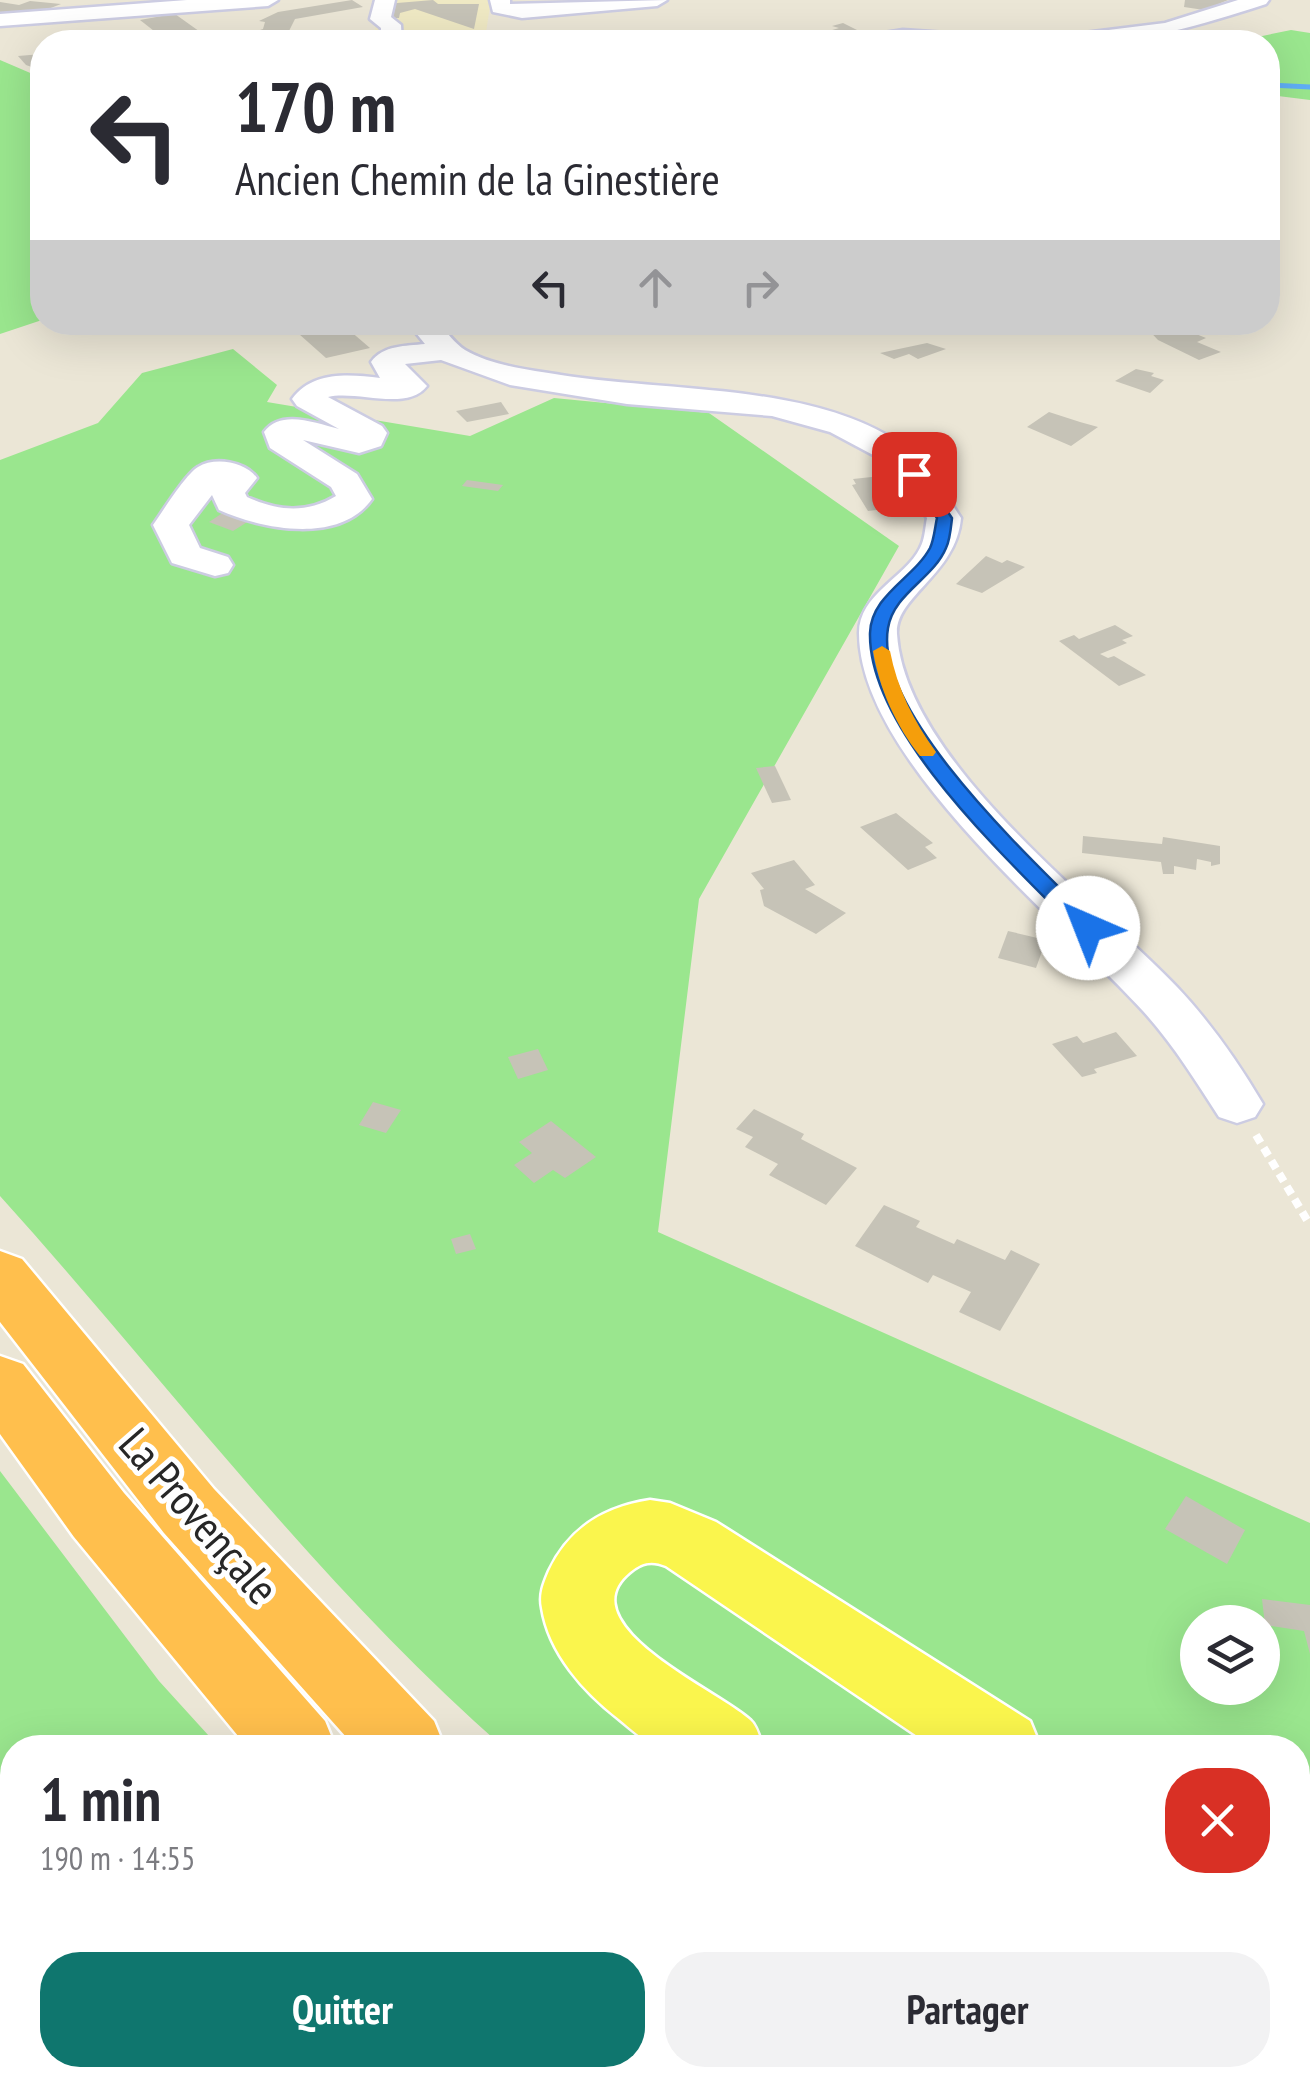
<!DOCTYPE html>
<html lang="fr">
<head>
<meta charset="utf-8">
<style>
	body { margin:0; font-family:"PT Sans Narrow",sans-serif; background:#f2f2f3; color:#2b2b33; height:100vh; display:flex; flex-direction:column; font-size:38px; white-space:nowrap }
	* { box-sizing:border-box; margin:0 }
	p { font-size:32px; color:#7c7c81 }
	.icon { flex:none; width:55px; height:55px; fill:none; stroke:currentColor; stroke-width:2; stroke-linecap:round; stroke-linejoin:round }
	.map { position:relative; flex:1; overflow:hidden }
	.side { position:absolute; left:0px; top:1735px; width:1310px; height:352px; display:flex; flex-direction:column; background:#fff; border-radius:40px 40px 0 0; box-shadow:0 10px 40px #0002 }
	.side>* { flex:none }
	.guide { position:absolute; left:30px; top:30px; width:1250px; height:305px; border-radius:40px; box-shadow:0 10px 40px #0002; background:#fff; color:#2b2b33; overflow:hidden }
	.buttons { position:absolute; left:1180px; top:1605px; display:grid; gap:20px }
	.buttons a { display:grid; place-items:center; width:100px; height:100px; border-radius:50%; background:#fff; box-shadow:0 10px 40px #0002; font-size:50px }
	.pin { position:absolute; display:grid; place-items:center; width:85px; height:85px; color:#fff; margin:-42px; border-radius:20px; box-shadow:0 5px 15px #0006 }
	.me { position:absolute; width:110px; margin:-55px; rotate:316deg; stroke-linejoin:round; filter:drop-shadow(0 0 8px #0008) }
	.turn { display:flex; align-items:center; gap:35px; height:210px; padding:0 40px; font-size:45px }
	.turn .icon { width:130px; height:130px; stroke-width:2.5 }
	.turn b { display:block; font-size:70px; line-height:85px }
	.lanes { display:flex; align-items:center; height:95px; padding:0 40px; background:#0003; justify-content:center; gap:50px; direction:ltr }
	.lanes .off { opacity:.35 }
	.round { display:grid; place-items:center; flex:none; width:105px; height:105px; border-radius:40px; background:#f2f2f3 }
	.head { display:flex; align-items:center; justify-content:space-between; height:170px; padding:0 40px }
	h1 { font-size:60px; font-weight:700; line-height:75px }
	.primary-button { display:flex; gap:20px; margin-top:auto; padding:20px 40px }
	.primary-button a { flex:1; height:115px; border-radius:40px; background:#0f766e; color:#fff; font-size:40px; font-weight:700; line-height:115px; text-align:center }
	.primary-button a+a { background:#f2f2f3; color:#2b2b33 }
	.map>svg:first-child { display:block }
	.education { fill:#efe9c4 }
	.green { fill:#9ae68e; fill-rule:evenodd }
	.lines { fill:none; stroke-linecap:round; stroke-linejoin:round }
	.stream { stroke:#60aff6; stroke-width:5 }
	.building { fill:#c6c3b7 }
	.minor-casing { stroke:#cccce2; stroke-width:5 }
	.major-casing { stroke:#fff; stroke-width:5 }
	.highway-casing { stroke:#fff; stroke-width:5 }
	.path { stroke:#fff; stroke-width:8; stroke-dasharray:9 6; stroke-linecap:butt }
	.minor { fill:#fff; fill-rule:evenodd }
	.major { fill:#faf54d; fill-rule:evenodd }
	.highway { fill:#ffbf4d; fill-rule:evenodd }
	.route { fill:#1a73e8; stroke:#114b97; stroke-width:2.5 }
	.slow { fill:#f59e0b }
	.labels { text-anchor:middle; stroke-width:10; stroke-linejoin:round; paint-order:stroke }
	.near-street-label { font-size:45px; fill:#272727; stroke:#fff }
</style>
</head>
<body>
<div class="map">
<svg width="1310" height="2086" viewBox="0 0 1310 2086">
	<rect width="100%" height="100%" fill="#ebe6d6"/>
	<!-- education -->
	<path class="education" d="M380,0h111l-5,32 -67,10h-46z"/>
	<!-- green -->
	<g class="green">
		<path d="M1291,30l19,3v67l-32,-4 -10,8v-62h-35z"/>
		<path d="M0,60l42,18v242l-42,14z"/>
		<path d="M233,349l44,36 -10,17 203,34 84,-38 155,15 190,133 -200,353 -41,333 652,291v563h-345l-17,-11h350v-327l-795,-1c-187,-164 -336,-366 -503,-551v-736l98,-37 44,-50zM1198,1622h64v66h-64z"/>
		<path d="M0,1471l159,210 60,66 -207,1v327h524l12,11h-526l-22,-24z"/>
	</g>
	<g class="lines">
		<!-- stream -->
		<path class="stream" d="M1268,85l42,2"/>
	</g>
	<!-- building -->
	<g class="building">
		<path d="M352,0l11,7 -68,12 -10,20 -26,3 -7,-4 3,-4h10l-11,-2 9,-3 2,-7 -6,-1 19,-9z"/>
		<path d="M390,0l7,3 36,-3 5,4h41l-5,25 -59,-20 -15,4 -1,5h-13z"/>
		<path d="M1185,0h43l-24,10 -20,-3z"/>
		<path d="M30,1l31,3 -18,7 -43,2v-11l19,3z"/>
		<path d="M173,14h2l28,20 -40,4 -23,-18z"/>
		<path d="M843,23l16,8 -33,10 -34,1 47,-14 -7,-2z"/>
		<path d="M650,34l16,8h-70v-2z"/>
		<path d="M42,54v14l-5,1 -11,-4 -8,-9z"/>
		<path d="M1141,322h26l8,9 6,-3 25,10 -9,4 24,10 -22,8 -41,-20z"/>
		<path d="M342,324l28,24 -44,10 -27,-24z"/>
		<path d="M927,343l19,6 -28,10 -9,-5 -15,5 -14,-6z"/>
		<path d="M1136,369l18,4 -3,3 13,4 -14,13 -35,-12z"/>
		<path d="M501,402l8,12 -42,8 -11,-11z"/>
		<path d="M1049,412l31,10 18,5 -27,19 -44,-19z"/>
		<path d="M881,476l12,18h-4l5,14 -26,3 -16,-26 4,-1 -3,-5z"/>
		<path d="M467,480l36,5 -5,6 -36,-5z"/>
		<path d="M227,510l25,9 -19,12 -24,-9z"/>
		<path d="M986,556l16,7 5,-3 18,7 -43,26 -26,-9z"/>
		<path d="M1115,625l18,11 -11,4 5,3 -27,11 8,4 6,-2 32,19 -27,11 -60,-45 15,-6 5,4z"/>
		<path d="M775,766l16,34 -19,3 -16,-35z"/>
		<path d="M896,813l37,30 -8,4 12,11 -29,12 -48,-43z"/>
		<path d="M1083,836l79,8 1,-7 57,9v18l-9,2v-4l-14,-3 -1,11 -22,-4v8h-11l-2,-12 -79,-9z"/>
		<path d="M794,860l21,25 -10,4 41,24 -30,21 -52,-28 -4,-16 4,-1 -13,-16z"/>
		<path d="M1008,931l38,9 -10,28 -38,-10z"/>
		<path d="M1116,1032l21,24 -43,13 3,4 -15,4 -30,-33 25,-8 6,7z"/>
		<path d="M538,1049l10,21 -30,9 -10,-22z"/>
		<path d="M373,1102l28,8 -15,23 -27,-8z"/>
		<path d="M754,1109l50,25 -3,5 56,29 -31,37 -57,-30 9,-11 -33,-17 8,-10 -17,-8z"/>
		<path d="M551,1121l45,36 -31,21 -12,-8 -19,13 -20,-18 18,-12 -13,-11z"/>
		<path d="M884,1205l36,16 -4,6 38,17 3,-5 48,21 6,-10 29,14 -40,67 -41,-19 12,-20 -38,-17 -5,8 -73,-37z"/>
		<path d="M470,1234l6,15 -20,5 -5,-15z"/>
		<path d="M1186,1496l59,34 -18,34 -62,-35z"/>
		<path d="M1262,1599l48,6v49l-6,-23 -39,-6z"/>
	</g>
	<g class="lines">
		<!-- minor casing -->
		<g class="minor-casing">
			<g id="minor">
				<path d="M187,0h91l-10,6 -268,20v-12z"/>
				<path d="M375,0h20l-4,17 10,8 1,17h-21v-14l-11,-9z"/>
				<path d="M490,0h20v4l157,-4 -10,6 -135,12 -29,-6z"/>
				<path d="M1238,0h31l-3,4c-74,24 -138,43 -217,38l11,-6 105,-13z"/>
				<path d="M903,30l87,6 11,6h-145l3,-5z"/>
				<path d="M407,322h31c8,9 17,22 27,28 27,16 66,20 96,25 104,17 249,8 337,67 28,18 45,49 63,76 -5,57 -66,78 -64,116 8,126 197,266 280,353 34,36 61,75 86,117l-8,13 -18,6 -18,-6c-24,-37 -46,-73 -76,-106 -81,-89 -284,-251 -284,-378 0,-39 46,-55 61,-85 5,-9 5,-20 7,-30l-26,-38 -26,-24 -45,-24 -58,-16 -145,-12 -117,-19 -69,-25 -36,4 22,22c-20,26 -70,4 -99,11l54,29 5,7 -6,13 -22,7 -56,-13 54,34 15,25c-32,46 -111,30 -153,11l-7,-15 -23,30 11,23 28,9 5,8 -5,8 -13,3 -43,-13 -19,-38c10,-14 32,-50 45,-58 17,-11 48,-5 59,11l-12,15 2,4c31,14 59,17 89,-1l-5,-9 -61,-39 -6,-16c17,-23 51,-9 75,-3l-42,-23 -5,-7c20,-28 57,-25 88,-21l-9,-16c12,-17 35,-16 54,-18z"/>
			</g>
		</g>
		<!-- major casing -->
		<g class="major-casing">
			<g id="major">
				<path d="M650,1500l20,3 46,19 314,199 11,27h-106l-269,-182c-14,-6 -24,-4 -36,6 -65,53 91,120 120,148 7,6 10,19 13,28 -22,0 -90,5 -107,-2 -13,-6 -26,-18 -37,-27 -35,-27 -70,-66 -77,-111 -3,-14 2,-25 7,-37 20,-43 55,-64 101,-71z"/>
				<path d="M1298,1878l12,4v82l-12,-4z"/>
				<path d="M1154,2075h101l5,11h-101z"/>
			</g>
		</g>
		<!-- highway casing -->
		<g class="highway-casing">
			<g id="highway">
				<path d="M0,1251l22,8 192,230 220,232 11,27h-89l-192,-215 -164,-211z"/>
				<path d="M0,1356l23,8 101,129 201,228 11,27h-88l-174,-211 -74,-103z"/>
				<path d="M599,2075h96l5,11h-96z"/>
				<path d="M752,2075h97l5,11h-97z"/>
			</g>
		</g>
		<!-- path -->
		<path class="path" d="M1256,1135l54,90"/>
		<!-- minor -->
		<use href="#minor" class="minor"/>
		<!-- major -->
		<use href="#major" class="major"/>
		<!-- highway -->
		<use href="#highway" class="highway"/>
	</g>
	<!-- route -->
	<path class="route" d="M908,470h11l33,48c-1,9 -2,22 -6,30 -13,31 -52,45 -58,80 -15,87 150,237 207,295l3,5 -3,5h-15c-66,-68 -212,-199 -210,-300 1,-38 44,-55 60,-85 4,-8 5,-21 7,-30l-31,-44z"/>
	<!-- slow -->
	<path class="slow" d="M882,646l8,5c7,37 24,71 46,101l-3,4h-13c-24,-30 -41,-68 -47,-105z"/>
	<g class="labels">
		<!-- near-street labels -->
		<g class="near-street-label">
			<text transform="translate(199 1516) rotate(49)" y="16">La Provençale</text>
		</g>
	</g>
</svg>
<div class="buttons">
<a><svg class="icon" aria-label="layers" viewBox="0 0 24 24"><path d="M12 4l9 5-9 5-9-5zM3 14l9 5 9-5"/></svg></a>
</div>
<div class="pin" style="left:914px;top:474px;background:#d93025"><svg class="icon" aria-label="arrive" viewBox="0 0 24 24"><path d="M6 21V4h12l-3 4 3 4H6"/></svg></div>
<svg class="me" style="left:1088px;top:928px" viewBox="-20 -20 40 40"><circle r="19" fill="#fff"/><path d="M0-13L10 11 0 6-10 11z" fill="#1a73e8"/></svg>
<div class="guide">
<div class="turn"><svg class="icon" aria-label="left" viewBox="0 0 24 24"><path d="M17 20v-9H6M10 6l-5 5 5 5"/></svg><div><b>170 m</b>Ancien Chemin de la Ginestière</div></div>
<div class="lanes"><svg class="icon" aria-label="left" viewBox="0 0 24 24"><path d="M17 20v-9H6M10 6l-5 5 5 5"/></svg><svg class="icon off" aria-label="ahead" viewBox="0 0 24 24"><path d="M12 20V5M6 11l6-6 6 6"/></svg><svg class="icon off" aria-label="right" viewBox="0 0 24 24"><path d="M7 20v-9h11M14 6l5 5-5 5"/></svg></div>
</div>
<section class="side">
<div class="head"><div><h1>1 min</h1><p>190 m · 14:55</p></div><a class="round" style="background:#d93025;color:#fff"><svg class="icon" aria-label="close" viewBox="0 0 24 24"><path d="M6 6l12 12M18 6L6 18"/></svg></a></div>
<div class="primary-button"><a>Quitter</a><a>Partager</a></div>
</section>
</div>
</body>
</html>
